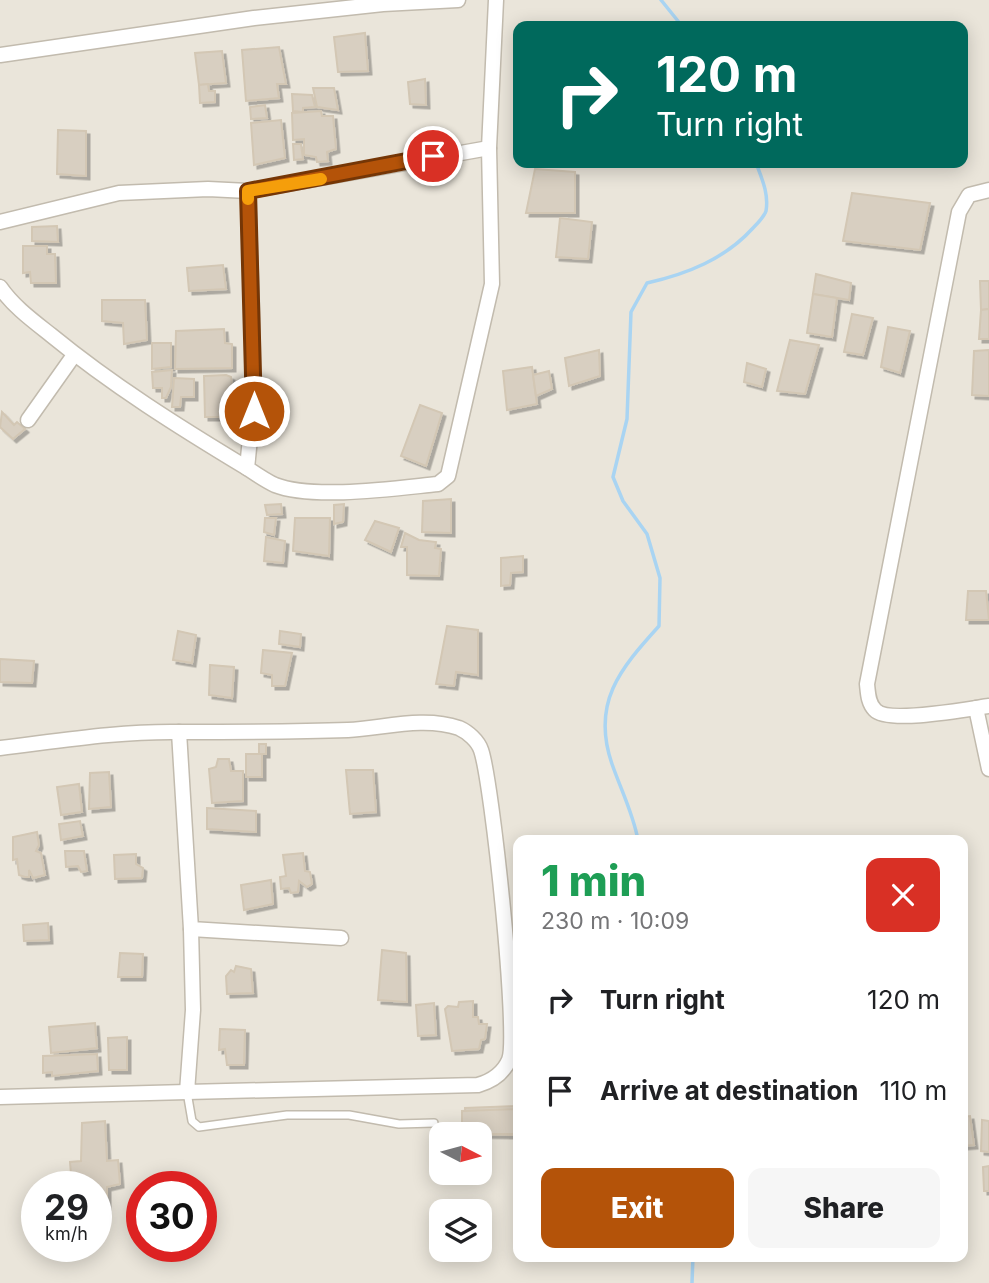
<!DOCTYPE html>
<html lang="en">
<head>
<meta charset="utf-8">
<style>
	body { margin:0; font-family:Inter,sans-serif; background:#f6f6f6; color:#202124; height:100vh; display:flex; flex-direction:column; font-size:26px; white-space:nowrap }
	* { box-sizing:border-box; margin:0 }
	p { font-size:23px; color:#757577 }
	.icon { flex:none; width:38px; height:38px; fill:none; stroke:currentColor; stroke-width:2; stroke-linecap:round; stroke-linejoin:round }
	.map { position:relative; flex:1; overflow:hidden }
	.details { position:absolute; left:513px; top:835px; width:455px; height:427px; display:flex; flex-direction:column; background:#fff; border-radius:14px; box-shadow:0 4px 18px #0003 }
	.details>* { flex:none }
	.hud { position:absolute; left:513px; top:21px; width:455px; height:147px; border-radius:14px; box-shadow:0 4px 18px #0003; background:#00695c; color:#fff; overflow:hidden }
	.needle { width:46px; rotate:96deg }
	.fabs { position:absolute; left:429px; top:1122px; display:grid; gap:14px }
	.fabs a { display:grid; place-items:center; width:63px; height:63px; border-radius:14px; background:#fff; box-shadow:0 4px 18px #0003; font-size:35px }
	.speed { position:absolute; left:21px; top:1171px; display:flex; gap:14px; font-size:35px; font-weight:700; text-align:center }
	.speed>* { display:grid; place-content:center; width:91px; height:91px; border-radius:50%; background:#fff; box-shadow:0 4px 18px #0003; line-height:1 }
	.speed small { font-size:18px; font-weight:400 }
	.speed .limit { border:10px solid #d22; background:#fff; color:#111 }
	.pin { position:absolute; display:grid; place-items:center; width:60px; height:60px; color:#fff; margin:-30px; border:4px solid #fff; border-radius:50%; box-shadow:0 2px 7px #0007 }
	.me { position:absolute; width:77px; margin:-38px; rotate:0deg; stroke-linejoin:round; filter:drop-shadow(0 0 5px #0008) }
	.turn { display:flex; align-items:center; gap:24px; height:147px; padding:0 28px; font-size:32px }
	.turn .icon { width:91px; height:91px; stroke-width:2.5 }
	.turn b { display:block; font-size:49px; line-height:60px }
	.round { display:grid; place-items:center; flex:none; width:74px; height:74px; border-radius:14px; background:#f6f6f6 }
	.summary { display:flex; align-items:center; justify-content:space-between; height:119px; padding:0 28px }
	h1 { font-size:42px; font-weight:800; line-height:52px; color:#1e9e55 }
	.button { display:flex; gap:14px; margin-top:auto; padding:14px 28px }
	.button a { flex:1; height:80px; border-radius:14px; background:#b45309; color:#fff; font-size:28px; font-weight:800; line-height:80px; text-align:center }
	.button a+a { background:#f6f6f6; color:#202124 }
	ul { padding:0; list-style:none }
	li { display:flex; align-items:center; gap:21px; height:91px; padding:0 28px }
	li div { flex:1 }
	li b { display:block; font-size:26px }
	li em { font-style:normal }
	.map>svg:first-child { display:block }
	.residential { fill:#eae5da; fill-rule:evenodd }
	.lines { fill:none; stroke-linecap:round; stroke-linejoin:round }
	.stream { stroke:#a9d4f2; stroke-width:3.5 }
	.building { fill:#d8cfc1; stroke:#d3c7b4; stroke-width:2; filter:url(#shadow) }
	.service-casing { stroke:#c2bbae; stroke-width:10 }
	.minor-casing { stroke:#c2bbae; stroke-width:17 }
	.service { stroke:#fff; stroke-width:7 }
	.minor { stroke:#fff; stroke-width:14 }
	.route-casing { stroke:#753606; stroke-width:18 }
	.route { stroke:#b45309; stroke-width:12 }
	.slow { stroke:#f59e0b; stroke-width:12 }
</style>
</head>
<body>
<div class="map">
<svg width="989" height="1283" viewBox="0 0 989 1283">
	<defs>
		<filter id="shadow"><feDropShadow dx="3.5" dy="3.5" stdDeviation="0" flood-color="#0004"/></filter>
	</defs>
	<rect width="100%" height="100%" fill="#f6f3ec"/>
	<!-- residential -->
	<path class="residential" d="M0,0h989v1283h-989zM518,26h444v137h-444zM518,840h444v416h-444zM441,1134h39v38h-39zM37,1186h59v60h-59zM142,1186h59v60h-59zM441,1211h39v39h-39z"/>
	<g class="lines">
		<!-- stream -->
		<g class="stream">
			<path d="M661,0l21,26"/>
			<path d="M638,840c-5,-27 -17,-50 -26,-76 -21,-61 8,-95 47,-138l1,-48 -13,-44 -24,-33 -10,-24 14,-58 4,-107 16,-29c40,-9 78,-24 106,-55 5,-5 11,-11 13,-17 3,-17 -4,-32 -10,-48"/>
			<path d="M692,1283l1,-27"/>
		</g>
	</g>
	<!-- building -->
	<g class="building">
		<path d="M365,33l3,38 -30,1 -4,-35z"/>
		<path d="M279,47l7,37h-9l2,14 -33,3 -4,-51z"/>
		<path d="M222,51l4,32 -27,2 -4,-32z"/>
		<path d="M425,79l1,26 -16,-1 -2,-22z"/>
		<path d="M208,84l1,7h6v11l-15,1 -1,-18z"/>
		<path d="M313,88h21l4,22 -21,-3z"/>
		<path d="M292,94l20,1 3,12 -12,1v4l-10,-1z"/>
		<path d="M265,105l2,13 -16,1 -1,-12z"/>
		<path d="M321,111l1,5h11l3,33 -9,3 1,9 -11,1 -1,-5 -12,-2v-16l-11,1 -1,-27z"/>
		<path d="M281,120l4,38 -31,7 -3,-42z"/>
		<path d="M58,130l28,1v45l-29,-2z"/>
		<path d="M293,144h8l2,15 -9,1z"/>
		<path d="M535,169l40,3v41h-49z"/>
		<path d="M852,193l78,10 -10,47 -77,-9z"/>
		<path d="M560,218l32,4 -4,37 -32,-2z"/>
		<path d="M57,226l1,16 -26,-1v-14z"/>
		<path d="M23,246h24v8h8l1,29h-25l-1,-11 -7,1z"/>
		<path d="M223,265l3,24 -37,2 -2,-23z"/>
		<path d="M816,274l35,9 -2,17 -36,-6z"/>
		<path d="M980,281h9v28l-8,1z"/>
		<path d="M813,294l24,4 -5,39 -25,-4z"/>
		<path d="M102,300h43l2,40 -23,4 -1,-21 -21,-2z"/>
		<path d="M989,309v30h-10l2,-29z"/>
		<path d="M852,314l21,4 -10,37 -19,-3z"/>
		<path d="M888,327l22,4 -10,42 -19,-6z"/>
		<path d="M224,329l1,14 7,1v24l-57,1 1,-38z"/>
		<path d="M790,340l29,5 -14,49 -28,-3z"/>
		<path d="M152,343h19v24l-19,2z"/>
		<path d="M599,350l1,26 -31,10 -4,-28z"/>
		<path d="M989,350v46l-17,-1 2,-44z"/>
		<path d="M747,363l19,6 -4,18 -18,-5z"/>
		<path d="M532,367l5,37 -30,6 -4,-39z"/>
		<path d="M172,370l-1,17 -5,11h-4v-10h-9l-1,-16z"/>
		<path d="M549,371l3,18 -16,7 -3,-21z"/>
		<path d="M226,375l5,2 1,10h4l-8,30h-23l-1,-41z"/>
		<path d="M174,378l20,1v18h-13l-1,10h-8z"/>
		<path d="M420,405l22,8 -16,53 -25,-10z"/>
		<path d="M2,412l12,13 3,-3 8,7 -12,10 -13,-12z"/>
		<path d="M451,499v34l-29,-1 1,-31z"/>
		<path d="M281,504l1,10 -15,1 -2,-10z"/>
		<path d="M344,504l-1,18 -9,2v-19z"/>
		<path d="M265,518h11l-2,17 -10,-3z"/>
		<path d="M295,518h35l-1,38 -36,-5z"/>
		<path d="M375,521l24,7 -8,24 -26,-12z"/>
		<path d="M405,533l14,7 17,2 -1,6 6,1 -2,27 -32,-1v-28h-6z"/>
		<path d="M266,537l19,4 -2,22 -19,-2z"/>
		<path d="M523,556v16l-12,1 -1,12 -9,1v-28z"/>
		<path d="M968,591h18l3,29h-23z"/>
		<path d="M447,626l31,4v45l-22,-3 -2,14 -18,-2z"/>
		<path d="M178,631l18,4 -4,28 -19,-3z"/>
		<path d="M280,631l21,3 -1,13 -21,-3z"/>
		<path d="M263,650l29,3 -7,33h-13v-11l-11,-2z"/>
		<path d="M0,659l34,2 -2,22 -32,-1z"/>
		<path d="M210,665l24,2 -2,31 -23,-3z"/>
		<rect x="259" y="744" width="7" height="10"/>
		<rect x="246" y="754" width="16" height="23"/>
		<path d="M218,759h11l2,12h12v30l-31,2 -3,-34 7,-2z"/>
		<path d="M346,770h27l3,42 -26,2z"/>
		<path d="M109,772l2,35 -22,2 1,-36z"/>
		<path d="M79,784l3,28 -21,3 -4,-28z"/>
		<path d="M207,808l49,3v21l-49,-3z"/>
		<path d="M80,821l3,15 -22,4 -2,-16z"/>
		<path d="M37,832l2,13 -3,6 5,2 4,22 -12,3 -4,-8v7h-4l-6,-2 -2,-16 -4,1v-23z"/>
		<path d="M65,851h19l3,20 -6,1 -3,-6 -12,1z"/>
		<path d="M303,853l2,18 5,1 2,12 -5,3 -8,-6 -1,11 -7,1 -2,-5 -8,1 -1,-12 6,-1 -3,-21z"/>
		<path d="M136,854v10l7,4 -1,10 -27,1 -1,-24z"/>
		<path d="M271,880l2,24 -29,6 -3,-25z"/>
		<path d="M48,923l1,17 -25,1 -1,-16z"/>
		<path d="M382,950l24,3 1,49 -29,-2z"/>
		<path d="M120,953l23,1 -1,23h-24z"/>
		<path d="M236,966l15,3 2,24 -26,1 -1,-18 5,-6 3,2z"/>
		<path d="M473,1001v16h5l1,7h8l-2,15 -4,1 -2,9 -27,2 -7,-42 3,-3 10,1 1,-5z"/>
		<path d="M434,1003l2,32 -18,1 -2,-31z"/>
		<path d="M95,1023l2,25 -46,5 -2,-26z"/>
		<path d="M220,1029l25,1 -1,35h-17l-2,-16 -6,1z"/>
		<path d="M127,1037v33h-18l-1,-32z"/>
		<path d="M97,1054l1,17 -46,5v-4l-9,1v-17z"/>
		<path d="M518,1106v29l-52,-1 -1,-26z"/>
		<path d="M518,1109v25h-56v-23z"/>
		<path d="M970,1116l4,29 -12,1v-29z"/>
		<path d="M982,1120l7,1v31l-8,-1z"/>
		<path d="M105,1121l2,40 11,-1 2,24 -13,3v25h-11v-26h-24l-2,-24 11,-1 1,-38z"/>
		<path d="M989,1166v25h-5l-1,-24z"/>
	</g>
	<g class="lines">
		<!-- service casing -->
		<g class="service-casing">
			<path id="service" d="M187,1092l5,29 7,6 88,-12h62l50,9 35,-1"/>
		</g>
		<!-- minor casing -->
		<g class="minor-casing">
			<g id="minor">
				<path d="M0,55l254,-37 129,-14 75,-4"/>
				<path d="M989,190l-20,5 -10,17 -92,472c1,9 1,19 8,26 13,14 93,-1 114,-4"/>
				<path d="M248,191c2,93 10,185 -1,277 9,6 19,13 28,17 38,15 122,3 163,-1l10,-8 44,-192 -3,-136"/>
				<path d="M0,222l119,-29 89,-4 40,2 241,-43 7,-148"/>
				<path d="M0,287c13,19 32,33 51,48 61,50 128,92 196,133"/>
				<path d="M28,420l46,-65"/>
				<path d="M976,708l13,61"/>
				<path d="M179,732l12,197 150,9"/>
				<path d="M0,748c59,-7 119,-17 179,-16 56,0 113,0 169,-2 36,-2 76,-14 111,-2 9,4 19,13 22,22 11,31 38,286 28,310 -6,14 -17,21 -31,25l-291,7 6,-82 -2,-81"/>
				<path d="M0,1097l187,-5"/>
			</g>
		</g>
		<!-- service -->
		<use href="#service" class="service"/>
		<!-- minor -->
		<use href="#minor" class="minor"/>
	</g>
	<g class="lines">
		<!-- route casing -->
		<g class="route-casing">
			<path id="route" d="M254,411l-6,-220 185,-35"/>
		</g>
		<!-- route -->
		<use href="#route" class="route"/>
		<!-- slow -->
		<path class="slow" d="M248,199v-8l73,-12"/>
	</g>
</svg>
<div class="fabs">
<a><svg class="needle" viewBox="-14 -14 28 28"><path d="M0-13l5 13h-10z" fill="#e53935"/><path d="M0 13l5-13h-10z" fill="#757577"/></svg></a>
<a><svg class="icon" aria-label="layers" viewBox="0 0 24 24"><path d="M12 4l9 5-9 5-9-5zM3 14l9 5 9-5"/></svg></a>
</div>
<div class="speed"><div>29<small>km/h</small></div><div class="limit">30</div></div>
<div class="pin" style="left:433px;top:156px;background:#d93025"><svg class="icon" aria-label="arrive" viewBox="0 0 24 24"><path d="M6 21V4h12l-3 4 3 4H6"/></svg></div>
<svg class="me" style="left:254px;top:411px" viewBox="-20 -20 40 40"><circle r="17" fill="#b45309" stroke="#fff" stroke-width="3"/><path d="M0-11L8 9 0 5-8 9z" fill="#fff"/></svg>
<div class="hud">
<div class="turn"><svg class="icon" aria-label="right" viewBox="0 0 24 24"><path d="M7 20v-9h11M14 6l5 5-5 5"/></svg><div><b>120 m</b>Turn right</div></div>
</div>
<section class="details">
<div class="summary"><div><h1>1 min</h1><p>230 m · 10:09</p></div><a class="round" style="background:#d93025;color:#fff"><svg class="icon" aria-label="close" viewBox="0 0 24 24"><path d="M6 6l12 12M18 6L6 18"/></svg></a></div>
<ul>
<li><svg class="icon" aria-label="right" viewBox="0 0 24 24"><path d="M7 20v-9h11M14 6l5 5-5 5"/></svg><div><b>Turn right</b></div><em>120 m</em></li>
<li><svg class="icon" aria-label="arrive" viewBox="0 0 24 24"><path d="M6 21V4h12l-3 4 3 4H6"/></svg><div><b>Arrive at destination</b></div><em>110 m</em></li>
</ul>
<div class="button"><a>Exit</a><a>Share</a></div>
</section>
</div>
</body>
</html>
